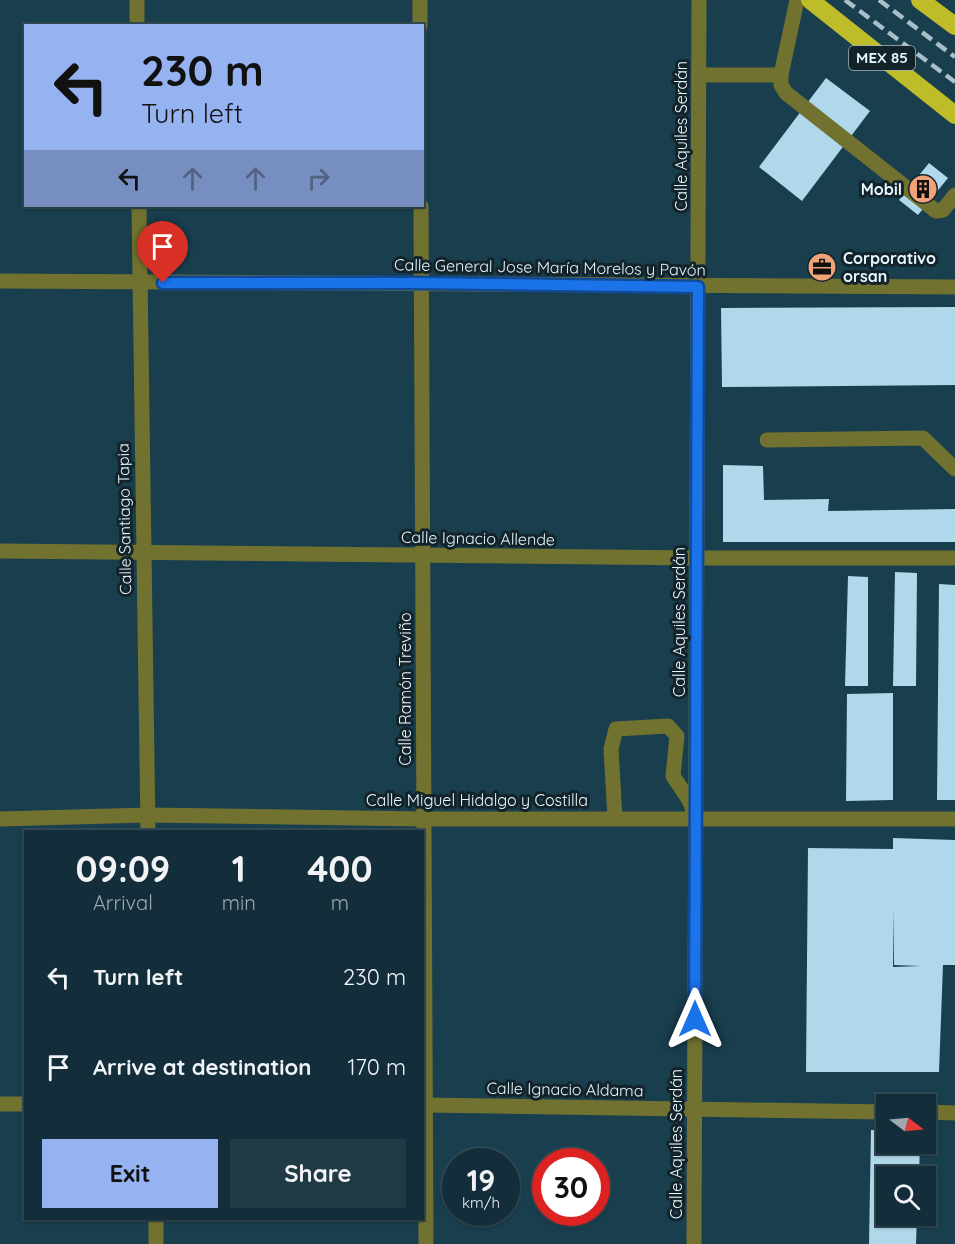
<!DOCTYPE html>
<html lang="en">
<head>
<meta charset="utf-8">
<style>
	body { margin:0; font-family:Quicksand,sans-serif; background:#203a45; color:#f1f3f6; height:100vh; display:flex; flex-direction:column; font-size:22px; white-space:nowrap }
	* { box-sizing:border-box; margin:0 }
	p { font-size:20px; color:#9da8af }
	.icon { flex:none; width:33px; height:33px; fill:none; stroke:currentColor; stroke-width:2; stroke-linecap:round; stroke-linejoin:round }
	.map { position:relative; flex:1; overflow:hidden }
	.side { position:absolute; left:24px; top:830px; width:400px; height:390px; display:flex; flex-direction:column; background:#132e3a; border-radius:0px; box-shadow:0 2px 4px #0004,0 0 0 2px #324a54 }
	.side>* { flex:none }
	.guide { position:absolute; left:24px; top:24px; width:400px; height:183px; border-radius:0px; box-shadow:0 2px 4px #0004,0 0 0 2px #324a54; background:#95b2f1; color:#111; overflow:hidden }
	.needle { width:39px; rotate:106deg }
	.fabs { position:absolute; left:876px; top:1094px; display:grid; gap:12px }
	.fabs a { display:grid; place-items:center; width:60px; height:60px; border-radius:0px; background:#132e3a; box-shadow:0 2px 4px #0004,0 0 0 2px #324a54; font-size:30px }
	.speed { position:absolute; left:442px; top:1148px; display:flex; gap:12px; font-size:30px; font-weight:700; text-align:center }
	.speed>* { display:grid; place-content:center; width:78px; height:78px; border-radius:50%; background:#132e3a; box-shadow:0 2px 4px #0004,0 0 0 2px #324a54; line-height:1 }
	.speed small { font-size:15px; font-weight:400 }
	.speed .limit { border:9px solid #d22; background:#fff; color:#111 }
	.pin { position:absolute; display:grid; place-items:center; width:51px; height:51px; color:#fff; margin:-62px -26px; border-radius:50% 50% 50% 0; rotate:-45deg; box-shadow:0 0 6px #0007 }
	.pin .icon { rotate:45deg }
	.me { position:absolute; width:66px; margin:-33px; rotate:0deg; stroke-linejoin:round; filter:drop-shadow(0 0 4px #0008) }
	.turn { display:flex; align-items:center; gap:21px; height:126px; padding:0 18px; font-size:27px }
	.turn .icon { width:78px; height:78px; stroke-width:2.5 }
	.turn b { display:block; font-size:42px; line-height:51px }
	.lanes { display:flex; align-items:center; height:57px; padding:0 18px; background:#0003; justify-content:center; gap:30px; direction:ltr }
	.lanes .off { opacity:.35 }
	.eta { display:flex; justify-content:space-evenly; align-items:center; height:102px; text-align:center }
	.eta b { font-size:36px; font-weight:800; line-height:42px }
	.primary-button { display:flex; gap:12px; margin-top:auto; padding:12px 18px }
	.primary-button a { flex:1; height:69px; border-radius:0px; background:#95b2f1; color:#111; font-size:24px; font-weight:800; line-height:69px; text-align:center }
	.primary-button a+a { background:#203a45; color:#f1f3f6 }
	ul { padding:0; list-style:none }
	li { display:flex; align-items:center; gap:18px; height:90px; padding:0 18px }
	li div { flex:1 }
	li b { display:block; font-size:22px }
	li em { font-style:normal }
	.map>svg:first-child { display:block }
	.building { fill:#afd8eb; fill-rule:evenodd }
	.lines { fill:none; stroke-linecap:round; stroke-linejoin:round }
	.minor { stroke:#727230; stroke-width:15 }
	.highway { stroke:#bebc28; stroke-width:18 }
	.rail { stroke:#a9c0ca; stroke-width:4.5; stroke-dasharray:12 6; stroke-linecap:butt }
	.route-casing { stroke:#114b97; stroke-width:15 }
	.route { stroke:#1a73e8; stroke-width:10 }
	.labels { text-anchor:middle; stroke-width:6; stroke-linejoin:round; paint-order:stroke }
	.shield { fill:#13232a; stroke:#a7b7bf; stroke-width:1.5 }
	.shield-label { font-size:15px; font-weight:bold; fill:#e7f7ff }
	.street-label { font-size:16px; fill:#e7f7ff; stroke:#13232a }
	.poi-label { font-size:16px; font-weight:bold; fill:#e7f7ff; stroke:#13232a; text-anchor:end }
</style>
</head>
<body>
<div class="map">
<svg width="955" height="1244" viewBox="0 0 955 1244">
	<rect width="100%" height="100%" fill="#193e4e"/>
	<!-- building -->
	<g class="building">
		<path d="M826,78l44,33 -68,90 -43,-34z"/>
		<path d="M929,163l19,15 -30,37 -19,-15z"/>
		<path d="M955,307v78l-233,2 -1,-79z"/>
		<path d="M723,465l40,1 1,34 65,-1 -1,12 127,-2v33h-232z"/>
		<path d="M895,572l22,1 -1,113h-23z"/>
		<path d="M848,576l20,1v109h-23z"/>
		<path d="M939,584l16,1v215h-18z"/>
		<path d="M893,693v107l-47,1 1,-107z"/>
		<path d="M893,838l62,2v125h-12l-4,107h-133l2,-224 85,1zM893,909l1,56 27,1 -28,1z"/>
		<path d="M871,1130l15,1v12h34l-1,33h-33v39h31l-1,29h-47z"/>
	</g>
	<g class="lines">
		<!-- minor -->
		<g class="minor">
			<path d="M137,0v26"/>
			<path d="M420,0v26"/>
			<path d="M797,0l-16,75v10l5,8 150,118 7,-1 12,-15"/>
			<path d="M699,75h82"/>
			<path d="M139,206l9,625"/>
			<path d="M421,206l5,1038"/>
			<path d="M0,281l955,6"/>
			<path d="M767,440l156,-2 32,31"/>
			<path d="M0,551l697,7h258"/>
			<path d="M615,818l-4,-69 5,-20 52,-3 9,10 -4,40 16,24 5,12"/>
			<path d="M0,819l148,-4 276,4h531"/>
			<path d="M0,1104h26"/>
			<path d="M423,1105l463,7"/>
			<path d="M926,1112l29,1"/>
			<path d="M156,1218v26"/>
			<path d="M694,1244l5,-1244"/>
		</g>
		<!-- highway -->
		<g class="highway">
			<path d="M810,0l145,115"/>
			<path d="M920,0l35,26"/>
		</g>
		<!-- rail -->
		<g class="rail">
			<path d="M845,0l110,82"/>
			<path d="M879,0l76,57"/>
		</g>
	</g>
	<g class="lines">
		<!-- route casing -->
		<g class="route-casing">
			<path id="route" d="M163,283h258l277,4 -3,732"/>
		</g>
		<!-- route -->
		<use href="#route" class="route"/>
	</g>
	<!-- icons -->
	<defs>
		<g id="building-disc" transform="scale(1.5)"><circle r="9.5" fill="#f0a279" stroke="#13232a"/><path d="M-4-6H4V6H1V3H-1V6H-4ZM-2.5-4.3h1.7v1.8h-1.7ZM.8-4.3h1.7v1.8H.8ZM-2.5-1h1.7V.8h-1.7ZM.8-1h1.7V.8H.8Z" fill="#111"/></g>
		<g id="office-disc" transform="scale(1.5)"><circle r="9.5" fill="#f0a279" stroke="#13232a"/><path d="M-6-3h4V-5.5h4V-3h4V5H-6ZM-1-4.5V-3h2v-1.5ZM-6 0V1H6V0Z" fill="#111"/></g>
	</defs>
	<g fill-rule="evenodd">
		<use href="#building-disc" x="923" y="189"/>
		<use href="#office-disc" x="822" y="267"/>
	</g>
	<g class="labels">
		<!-- shield labels -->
		<rect class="shield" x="849" y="46" width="66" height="24" rx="4.5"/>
		<g class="shield-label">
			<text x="882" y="63">MEX 85</text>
		</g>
		<!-- street labels -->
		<g class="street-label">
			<text transform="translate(681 136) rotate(-90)" y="6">Calle Aquiles Serdán</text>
			<text transform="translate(550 267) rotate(1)" y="6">Calle General Jose María Morelos y Pavón</text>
			<text transform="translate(124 519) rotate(-91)" y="6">Calle Santiago Tapia</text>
			<text transform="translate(478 538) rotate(1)" y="6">Calle Ignacio Allende</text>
			<text transform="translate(679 622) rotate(-90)" y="6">Calle Aquiles Serdán</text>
			<text transform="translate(405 689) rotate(-90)" y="6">Calle Ramón Treviño</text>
			<text x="477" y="806">Calle Miguel Hidalgo y Costilla</text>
			<text transform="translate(565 1089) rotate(1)" y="6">Calle Ignacio Aldama</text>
			<text transform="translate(676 1144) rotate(-90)" y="6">Calle Aquiles Serdán</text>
		</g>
		<!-- poi labels -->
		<g class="poi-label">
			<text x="902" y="195">Mobil</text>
			<text x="843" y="264" text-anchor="start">Corporativo<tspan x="843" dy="18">orsan</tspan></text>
		</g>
	</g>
</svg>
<div class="fabs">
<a><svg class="needle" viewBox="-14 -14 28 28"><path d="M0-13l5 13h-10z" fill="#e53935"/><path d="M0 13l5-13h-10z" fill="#9da8af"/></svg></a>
<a><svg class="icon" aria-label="search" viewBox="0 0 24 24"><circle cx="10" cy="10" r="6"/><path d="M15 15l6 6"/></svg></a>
</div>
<div class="speed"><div>19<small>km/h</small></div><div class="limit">30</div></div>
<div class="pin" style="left:163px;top:283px;background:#d93025"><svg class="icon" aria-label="arrive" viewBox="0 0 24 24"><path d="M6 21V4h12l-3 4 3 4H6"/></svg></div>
<svg class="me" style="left:695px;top:1019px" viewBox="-20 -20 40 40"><path d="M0-17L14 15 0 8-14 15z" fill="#1a73e8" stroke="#fff" stroke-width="4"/></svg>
<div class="guide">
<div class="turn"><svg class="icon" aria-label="left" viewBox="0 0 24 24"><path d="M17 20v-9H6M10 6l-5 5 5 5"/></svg><div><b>230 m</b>Turn left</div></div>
<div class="lanes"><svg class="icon" aria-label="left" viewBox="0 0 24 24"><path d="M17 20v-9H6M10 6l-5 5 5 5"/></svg><svg class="icon off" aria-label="ahead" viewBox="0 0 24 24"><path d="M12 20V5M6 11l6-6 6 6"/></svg><svg class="icon off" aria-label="ahead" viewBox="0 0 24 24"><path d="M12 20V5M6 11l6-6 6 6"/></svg><svg class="icon off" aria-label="right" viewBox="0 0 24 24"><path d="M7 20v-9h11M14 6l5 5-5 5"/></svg></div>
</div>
<section class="side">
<div class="eta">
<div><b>09:09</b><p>Arrival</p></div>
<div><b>1</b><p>min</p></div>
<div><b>400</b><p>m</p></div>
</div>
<ul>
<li><svg class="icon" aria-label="left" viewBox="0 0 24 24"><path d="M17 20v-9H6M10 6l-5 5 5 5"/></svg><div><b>Turn left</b></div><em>230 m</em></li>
<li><svg class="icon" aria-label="arrive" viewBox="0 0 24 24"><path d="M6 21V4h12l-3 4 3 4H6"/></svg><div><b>Arrive at destination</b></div><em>170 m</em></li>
</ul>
<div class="primary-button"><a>Exit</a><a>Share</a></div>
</section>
</div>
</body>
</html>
